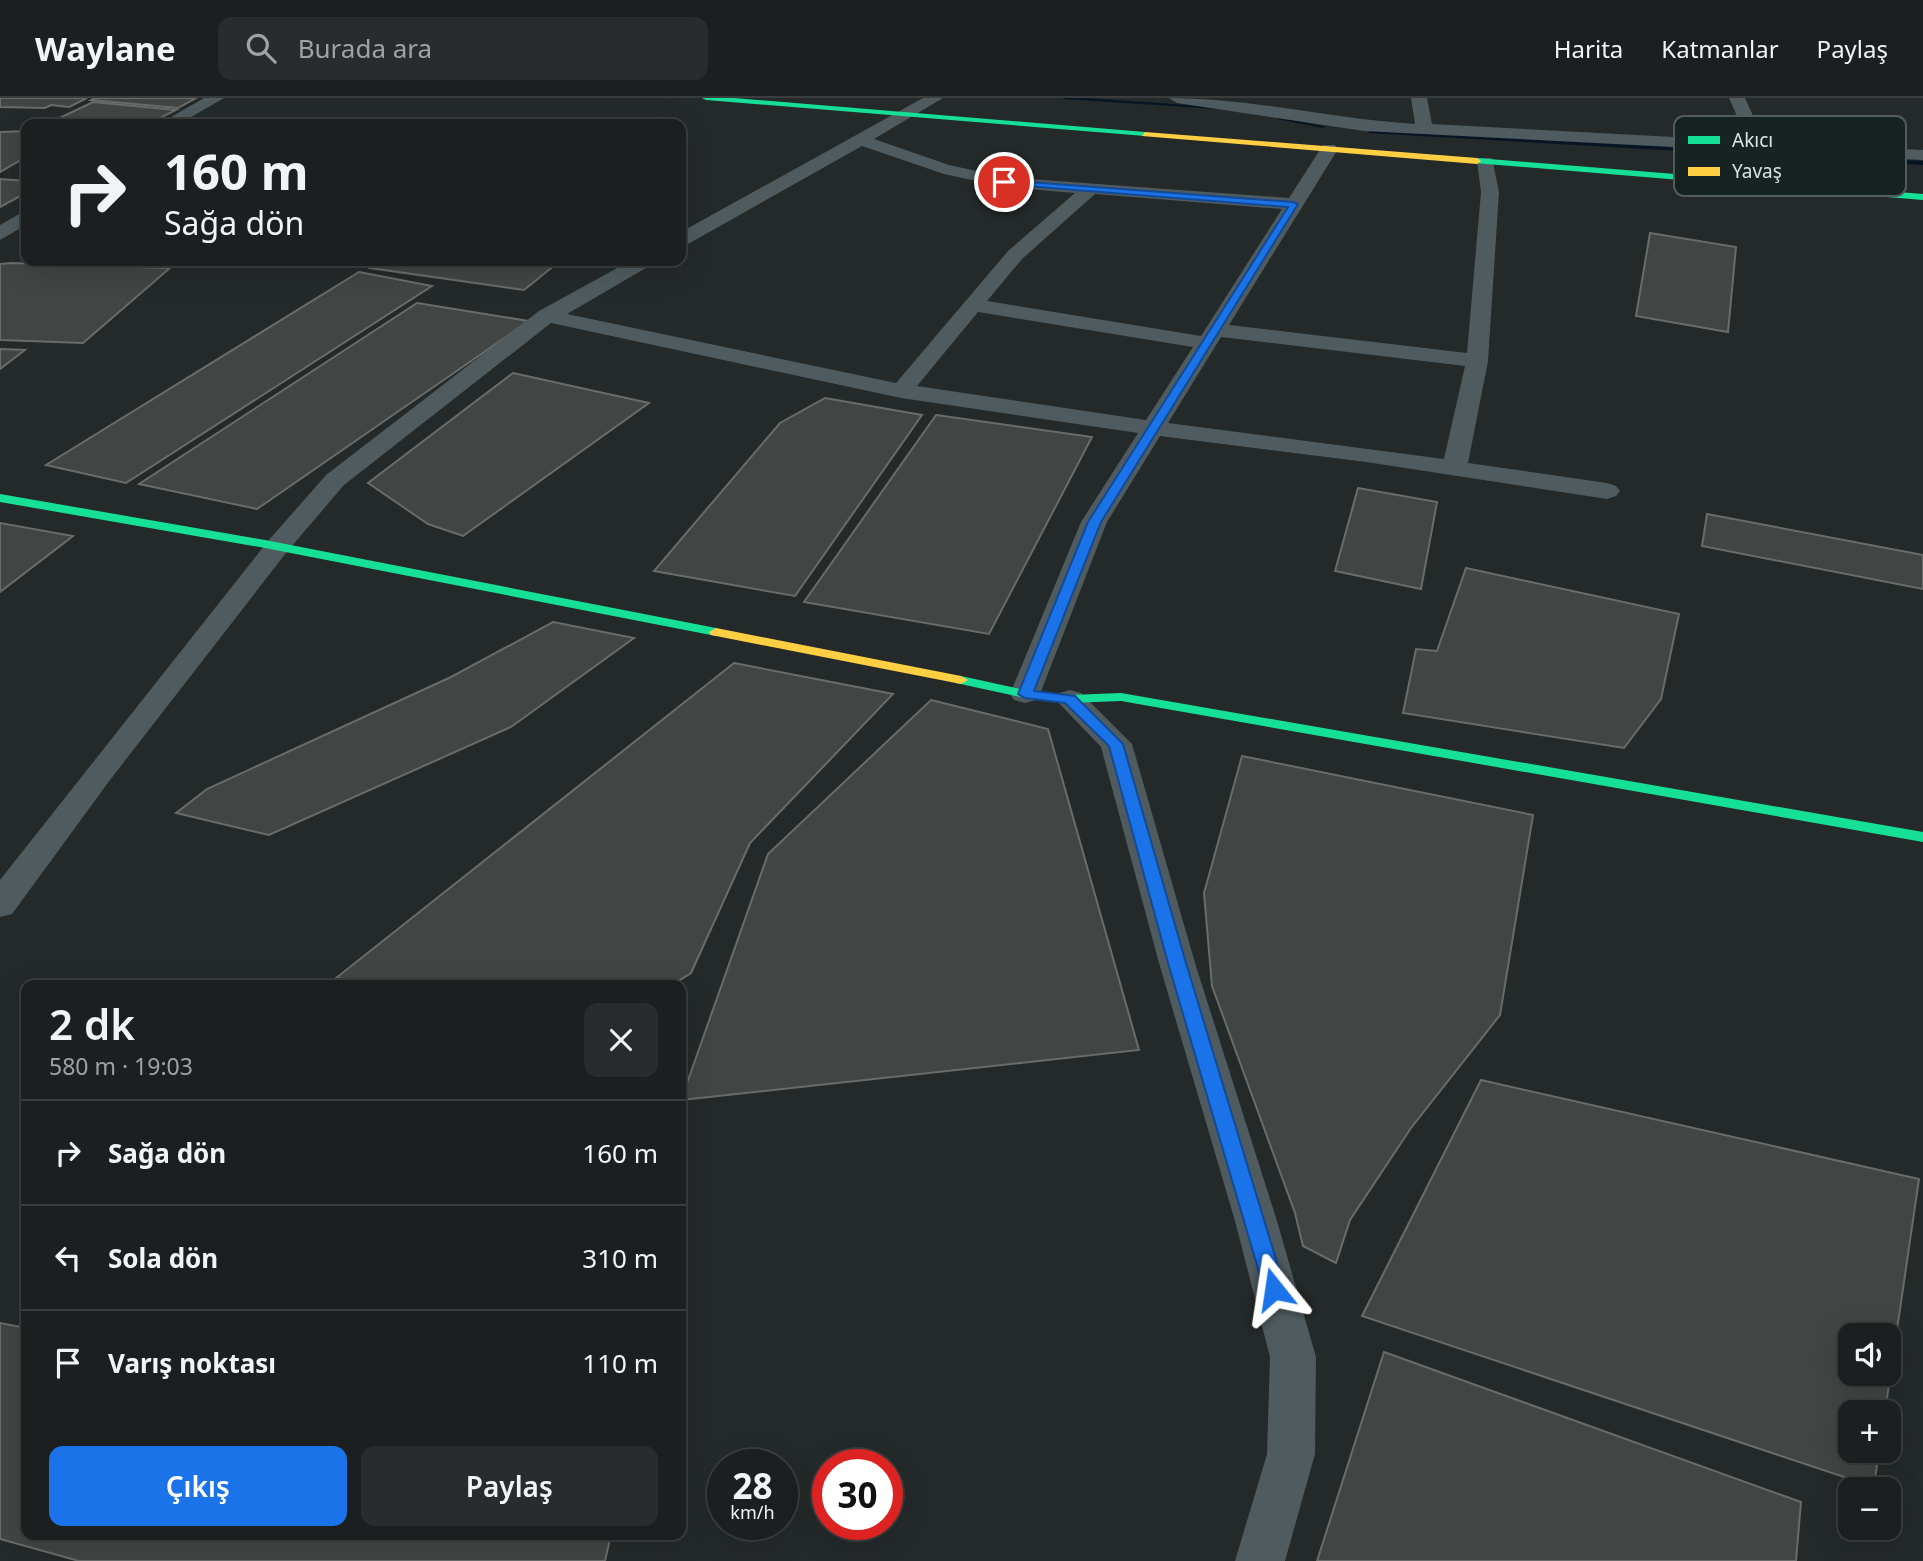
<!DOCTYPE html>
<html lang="tr">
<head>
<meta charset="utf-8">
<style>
	body { margin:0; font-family:"Noto Sans",sans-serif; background:#282c2c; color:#f1f3f6; height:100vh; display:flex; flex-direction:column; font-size:26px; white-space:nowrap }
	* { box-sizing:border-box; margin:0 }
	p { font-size:23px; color:#a0a2a4 }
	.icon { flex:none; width:38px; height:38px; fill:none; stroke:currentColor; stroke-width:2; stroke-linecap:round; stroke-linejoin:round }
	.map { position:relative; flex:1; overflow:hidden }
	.sheet { position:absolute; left:21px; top:882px; width:665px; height:560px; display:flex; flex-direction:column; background:#1b1f1f; border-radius:14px; box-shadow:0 7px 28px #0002,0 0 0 2px #393d3d }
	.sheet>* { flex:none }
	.hud { position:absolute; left:21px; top:21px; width:665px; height:147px; border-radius:14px; box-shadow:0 7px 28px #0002,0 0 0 2px #393d3d; background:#1b1f1f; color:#f1f3f6; overflow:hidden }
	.controls { position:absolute; left:1838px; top:1225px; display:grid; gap:14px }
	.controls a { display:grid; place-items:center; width:63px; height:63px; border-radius:14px; background:#1b1f1f; box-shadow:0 7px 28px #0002,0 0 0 2px #393d3d; font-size:35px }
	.speed { position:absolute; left:707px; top:1351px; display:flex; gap:14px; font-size:35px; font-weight:700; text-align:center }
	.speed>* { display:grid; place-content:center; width:91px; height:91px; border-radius:50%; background:#1b1f1f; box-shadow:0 7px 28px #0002,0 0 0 2px #393d3d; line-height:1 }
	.speed small { font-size:18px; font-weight:400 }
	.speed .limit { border:10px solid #d22; background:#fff; color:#111 }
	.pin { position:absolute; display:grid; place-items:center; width:60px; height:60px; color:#fff; margin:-30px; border:4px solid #fff; border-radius:50%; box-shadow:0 2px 7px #0007 }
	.me { position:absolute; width:77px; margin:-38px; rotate:345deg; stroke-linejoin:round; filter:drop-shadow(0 0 5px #0008) }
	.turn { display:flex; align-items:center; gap:24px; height:147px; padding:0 28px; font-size:32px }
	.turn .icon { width:91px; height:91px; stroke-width:2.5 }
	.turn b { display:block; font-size:49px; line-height:60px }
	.round { display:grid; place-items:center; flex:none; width:74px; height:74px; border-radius:14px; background:#282c2c }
	.head { display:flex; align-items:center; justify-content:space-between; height:119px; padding:0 28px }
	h1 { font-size:42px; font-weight:600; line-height:52px }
	.cta { display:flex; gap:14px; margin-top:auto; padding:14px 28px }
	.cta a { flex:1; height:80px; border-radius:14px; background:#1a73e8; color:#fff; font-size:28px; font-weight:600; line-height:80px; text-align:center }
	.cta a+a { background:#282c2c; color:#f1f3f6 }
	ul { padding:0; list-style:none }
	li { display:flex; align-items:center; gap:21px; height:105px; padding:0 28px; border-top:2px solid #393d3d }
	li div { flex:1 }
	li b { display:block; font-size:26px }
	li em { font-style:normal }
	header { display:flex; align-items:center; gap:42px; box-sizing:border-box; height:98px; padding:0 35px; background:#1b1f1f; border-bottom:2px solid #393d3d }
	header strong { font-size:33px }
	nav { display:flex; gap:38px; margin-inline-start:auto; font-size:24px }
	.search { width:490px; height:63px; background:#282c2c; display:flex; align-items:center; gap:18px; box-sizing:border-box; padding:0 24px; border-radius:14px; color:#a0a2a4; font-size:26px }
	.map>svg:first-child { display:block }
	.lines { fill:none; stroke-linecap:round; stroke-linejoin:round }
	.stream { fill:#061424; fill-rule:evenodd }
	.building { fill:#414544; stroke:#686c6a; stroke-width:2; fill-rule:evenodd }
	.street { fill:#4f5b5f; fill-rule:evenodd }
	.fast { fill:#16e098; fill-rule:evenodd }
	.slow { fill:#ffcf43; fill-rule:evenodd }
	.route { fill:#1a73e8; stroke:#114b97; stroke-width:2 }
	.key { fill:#172222; stroke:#525c5c; stroke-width:2 }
	.key-label { font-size:19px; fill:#dbe2e2 }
</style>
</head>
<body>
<header>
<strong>Waylane</strong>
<div class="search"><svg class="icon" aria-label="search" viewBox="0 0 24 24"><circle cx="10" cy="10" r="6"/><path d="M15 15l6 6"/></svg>Burada ara</div>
<nav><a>Harita</a><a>Katmanlar</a><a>Paylaş</a></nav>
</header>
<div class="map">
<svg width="1923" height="1463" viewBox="0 0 1923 1463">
	<rect width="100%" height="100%" fill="#242929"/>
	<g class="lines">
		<!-- stream -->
		<g class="stream">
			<path d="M1062,0h24l130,9 2,1 -2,1 -152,-10z"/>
			<path d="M1279,19l44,9 2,1 -2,1 -46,-9z"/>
			<path d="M1370,33l553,30v4l-555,-32z"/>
		</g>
	</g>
	<!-- building -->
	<g class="building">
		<path d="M0,0h87l-18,9 -18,-2 -6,3 -45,-1z"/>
		<path d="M95,0h101l-18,10 -87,-8z"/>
		<path d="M93,4l83,8 -28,14h-101z"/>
		<path d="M26,33v26l-26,15v-40z"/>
		<path d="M0,81l26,2v12l-26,14z"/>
		<path d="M1650,135l86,14 -8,85 -92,-16z"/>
		<path d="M380,163h180l-36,29 -154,-22z"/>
		<path d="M12,165l158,5 -87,75 -83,-3v-76z"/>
		<path d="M359,174l73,14 -306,197 -80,-18z"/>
		<path d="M417,205l112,18 -272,188 -118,-25z"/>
		<path d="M0,251l25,1 -25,19z"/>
		<path d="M513,275l136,30 -186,133 -35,-12 -60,-41z"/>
		<path d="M825,300l97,17 -127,181 -141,-25 126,-148z"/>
		<path d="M936,317l156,22 -103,197 -185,-32z"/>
		<path d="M1358,390l79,14 -16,87 -86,-18z"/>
		<path d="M1707,416l216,41v34l-221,-43z"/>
		<path d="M0,425l73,13 -73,56z"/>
		<path d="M1466,470l213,46 -18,85 -37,49 -221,-35 13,-64 21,2z"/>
		<path d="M553,524l81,16 -123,89 -242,108 -93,-22 31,-24 244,-112z"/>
		<path d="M734,565l159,31 -143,149 -59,130 -19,12h-284l-52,-7z"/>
		<path d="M931,602l117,29 91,321 -458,50 87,-246z"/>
		<path d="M1242,658l291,59 -33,200 -89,113 -61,92 -14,43 -33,-17 -8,-33 -83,-227 -8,-93z"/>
		<path d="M1481,982l438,99 -34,233h-35v39h29l-5,36 -512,-171zM1850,1237h38v39h-38z"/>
		<path d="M0,1225l26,5v207h585l-6,26h-526l-79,-22z"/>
		<path d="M1384,1254l417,150 -5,59h-479z"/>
	</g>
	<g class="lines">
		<!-- street -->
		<g class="street">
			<path d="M204,0h20l-45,26h-20z"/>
			<path d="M923,0h20l-69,41 75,26 55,12 285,21 34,-53h12l3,4 -109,176 238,28 14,-161 -4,-30 3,-4h12l7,34 -11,169 -20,102 139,20 9,3 4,5 -4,5 -9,3 -241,-37 -206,-26 -53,86 -67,172 -4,6 -11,3 -11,-3 -4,-6 71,-172 57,-89 -237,-35 -350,-75 -207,162 -58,68 -176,227 -98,134 -12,3v-37l268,-339 58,-66 213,-164 91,-50h24l-3,4 -84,49 329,69 112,-132 67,-58 -71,-6 -60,-13 -82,-28 -174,98 -7,2v-14zM1095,96l187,15 -81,127 -214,-35 35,-42zM978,214l215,35 -47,73 -229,-34zM1221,239l244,29 -21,93 -276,-36z"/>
			<path d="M1169,0c82,0 163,21 246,26l-4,-26h16l5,26 316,17 -19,-43h16l20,44 158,8v10l-156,-8 -7,2 -7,-3 -389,-20 -187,-28z"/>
			<path d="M26,112v15l-26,15v-15z"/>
			<path d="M1070,592l11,3 51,51 63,219 82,258 39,136 -1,97 -30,107h-50l32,-107 3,-97 -35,-136 -76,-258 -58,-216 -46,-48 4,-6z"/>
		</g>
		<!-- fast -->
		<g class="fast">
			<path d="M702,0h32l411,34 4,2 -4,2 -439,-36z"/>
			<path d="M1477,60l446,36v6l-449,-37 -1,-2z"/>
			<path d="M0,396l265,46 451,88 7,4 -7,4 -451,-88 -265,-46z"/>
			<path d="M961,578l64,14 45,5 51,-2 802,139v10l-802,-141 -51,2 -45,-5 -69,-15 -2,-3z"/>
		</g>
		<!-- slow -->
		<g class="slow">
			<path d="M1145,34l332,26 4,3 -4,3 -335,-28z"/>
			<path d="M716,530l245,48 7,4 -7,4 -250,-49 -2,-3z"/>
		</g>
	</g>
	<!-- route -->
	<path class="route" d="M1004,82l289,22 5,2 -197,318 -67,169 41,5 48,48 63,219 99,326 -3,6 -8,3 -7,-3 -3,-6 -96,-326 -59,-217 -44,-43 -40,-5 -7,-4 70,-172 200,-315 -287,-23v-4z"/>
	<!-- legend -->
	<rect x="1674" y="18" width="232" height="80" rx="10" class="key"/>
	<rect x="1688" y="38" width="32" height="8" fill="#16e098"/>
	<rect x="1688" y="69" width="32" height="9" fill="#ffcf43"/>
	<g class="key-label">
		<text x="1732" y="49">Akıcı</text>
		<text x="1732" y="80">Yavaş</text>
	</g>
</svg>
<div class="controls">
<a><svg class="icon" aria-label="sound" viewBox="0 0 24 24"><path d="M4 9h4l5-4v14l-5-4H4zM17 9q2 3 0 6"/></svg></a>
<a>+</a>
<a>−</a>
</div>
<div class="speed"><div>28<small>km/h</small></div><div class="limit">30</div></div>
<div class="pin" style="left:1004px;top:84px;background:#d93025"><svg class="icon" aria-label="arrive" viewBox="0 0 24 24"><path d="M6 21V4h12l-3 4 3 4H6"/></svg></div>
<svg class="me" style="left:1274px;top:1191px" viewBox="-20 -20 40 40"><path d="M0-17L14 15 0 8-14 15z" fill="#1a73e8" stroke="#fff" stroke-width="4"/></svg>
<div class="hud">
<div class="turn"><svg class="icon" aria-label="right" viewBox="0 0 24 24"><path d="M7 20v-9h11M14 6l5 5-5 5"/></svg><div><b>160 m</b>Sağa dön</div></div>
</div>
<section class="sheet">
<div class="head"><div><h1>2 dk</h1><p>580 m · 19:03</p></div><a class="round"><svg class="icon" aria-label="close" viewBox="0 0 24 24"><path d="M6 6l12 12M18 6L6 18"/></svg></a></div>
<ul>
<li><svg class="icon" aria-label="right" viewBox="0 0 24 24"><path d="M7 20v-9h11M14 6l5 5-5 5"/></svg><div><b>Sağa dön</b></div><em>160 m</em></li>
<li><svg class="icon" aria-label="left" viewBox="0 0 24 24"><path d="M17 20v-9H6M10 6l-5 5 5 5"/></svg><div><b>Sola dön</b></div><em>310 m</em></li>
<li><svg class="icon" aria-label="arrive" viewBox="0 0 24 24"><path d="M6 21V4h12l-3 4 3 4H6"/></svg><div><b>Varış noktası</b></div><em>110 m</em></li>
</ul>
<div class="cta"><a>Çıkış</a><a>Paylaş</a></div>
</section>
</div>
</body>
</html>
